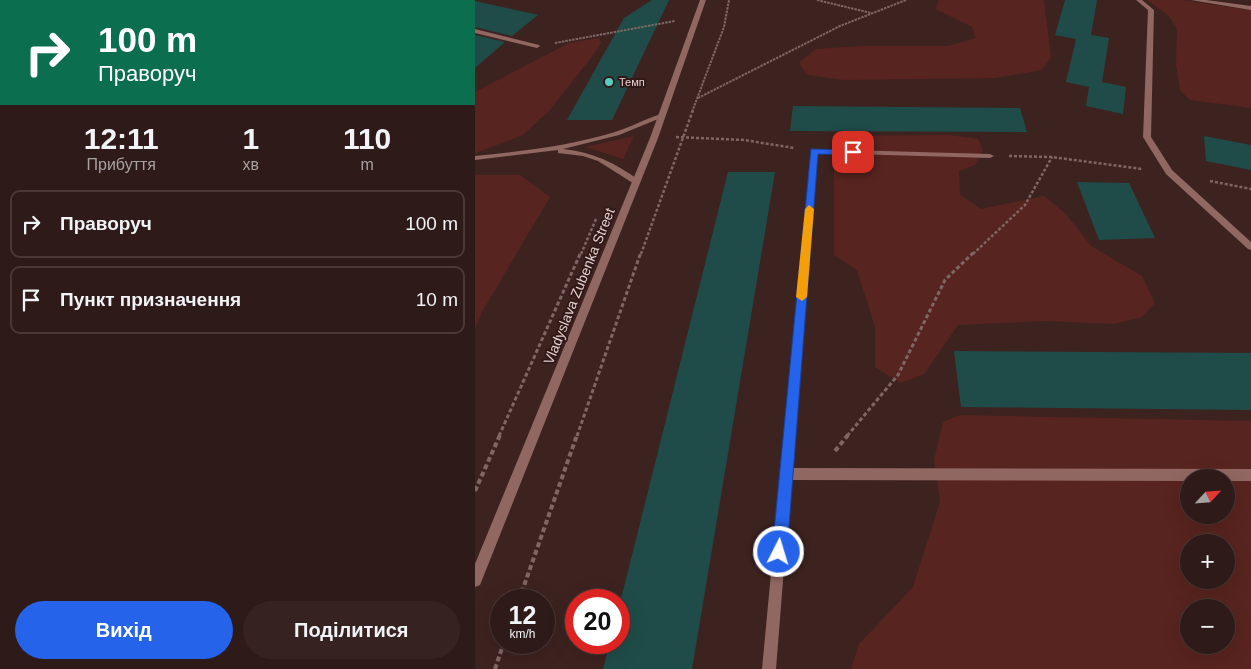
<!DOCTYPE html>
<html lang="uk">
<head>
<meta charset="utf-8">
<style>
	body { margin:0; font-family:Helvetica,sans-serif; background:#362321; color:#f1f3f6; height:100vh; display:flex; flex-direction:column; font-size:19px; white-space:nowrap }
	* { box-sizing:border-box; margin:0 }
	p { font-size:16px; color:#a7a1a2 }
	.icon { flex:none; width:28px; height:28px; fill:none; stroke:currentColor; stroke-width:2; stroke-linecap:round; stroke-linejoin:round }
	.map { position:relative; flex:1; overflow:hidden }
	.drawer { display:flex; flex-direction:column; background:#2e1a18; width:475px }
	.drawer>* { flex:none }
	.top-card { background:#0b6e4f; color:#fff; overflow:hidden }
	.needle { width:32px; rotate:64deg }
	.buttons { position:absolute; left:705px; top:469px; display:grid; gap:10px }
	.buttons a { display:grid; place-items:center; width:55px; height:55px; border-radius:50%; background:#2e1a18; box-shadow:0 5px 20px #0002,0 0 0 1px #493837; font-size:25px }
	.speed { position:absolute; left:15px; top:589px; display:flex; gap:10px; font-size:25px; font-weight:700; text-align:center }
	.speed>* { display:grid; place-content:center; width:65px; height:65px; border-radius:50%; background:#2e1a18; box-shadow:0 5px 20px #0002,0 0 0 1px #493837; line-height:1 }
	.speed small { font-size:12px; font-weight:400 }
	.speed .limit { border:8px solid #d22; background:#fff; color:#111 }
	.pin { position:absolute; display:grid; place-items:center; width:42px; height:42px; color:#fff; margin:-21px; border-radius:10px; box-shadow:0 2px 8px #0006 }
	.me { position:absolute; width:55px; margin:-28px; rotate:5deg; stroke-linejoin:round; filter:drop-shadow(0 0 4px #0008) }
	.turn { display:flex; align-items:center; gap:18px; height:105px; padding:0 15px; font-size:22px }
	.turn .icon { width:65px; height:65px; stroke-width:2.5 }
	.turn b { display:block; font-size:35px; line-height:42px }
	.eta { display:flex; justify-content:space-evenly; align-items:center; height:85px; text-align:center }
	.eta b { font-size:30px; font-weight:800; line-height:35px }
	.action { display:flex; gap:10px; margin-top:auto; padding:10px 15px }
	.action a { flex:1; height:58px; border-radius:30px; background:#2563eb; color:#fff; font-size:20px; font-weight:800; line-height:58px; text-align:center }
	.action a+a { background:#362321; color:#f1f3f6 }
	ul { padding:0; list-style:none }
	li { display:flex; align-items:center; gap:15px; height:68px; margin:0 10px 8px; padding:0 5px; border:2px solid #493837; border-radius:10px }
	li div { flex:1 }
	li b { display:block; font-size:19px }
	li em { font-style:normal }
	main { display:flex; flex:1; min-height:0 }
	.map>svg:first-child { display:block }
	.green { fill:#58241f; fill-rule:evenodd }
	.building { fill:#1f4c49 }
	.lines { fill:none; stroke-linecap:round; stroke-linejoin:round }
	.path-far3 { stroke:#7d6764; stroke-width:2; stroke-dasharray:2.5 1; stroke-linecap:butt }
	.path-far2 { stroke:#7d6764; stroke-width:2.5; stroke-dasharray:3 2; stroke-linecap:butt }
	.path-far1 { stroke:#7d6764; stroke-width:3; stroke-dasharray:4 2.5; stroke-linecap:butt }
	.path { stroke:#7d6764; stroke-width:4; stroke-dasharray:5 3; stroke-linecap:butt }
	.service { fill:#916762; fill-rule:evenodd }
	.minor { fill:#916762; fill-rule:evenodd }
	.tertiary { fill:#916762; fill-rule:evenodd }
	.route { fill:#2563eb; stroke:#184099 }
	.slow { fill:#f59e0b }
	.poi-dot { fill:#55cec6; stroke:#321917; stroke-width:2 }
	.labels { text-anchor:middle; stroke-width:4; stroke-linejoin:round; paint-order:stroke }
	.far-poi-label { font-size:11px; fill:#e3d1cf; stroke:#321917; text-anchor:start }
	.street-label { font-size:14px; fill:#e3d1cf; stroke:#321917 }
</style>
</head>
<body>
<main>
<section class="drawer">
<div class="top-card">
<div class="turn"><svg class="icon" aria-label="right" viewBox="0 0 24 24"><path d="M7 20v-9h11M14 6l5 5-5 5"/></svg><div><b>100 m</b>Праворуч</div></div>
</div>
<div class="eta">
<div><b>12:11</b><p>Прибуття</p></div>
<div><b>1</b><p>хв</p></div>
<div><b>110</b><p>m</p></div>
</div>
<ul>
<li><svg class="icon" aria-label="right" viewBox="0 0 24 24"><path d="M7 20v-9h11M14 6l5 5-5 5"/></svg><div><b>Праворуч</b></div><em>100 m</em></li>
<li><svg class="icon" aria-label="arrive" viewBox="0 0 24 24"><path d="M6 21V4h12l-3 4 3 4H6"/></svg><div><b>Пункт призначення</b></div><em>10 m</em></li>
</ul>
<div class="action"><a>Вихід</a><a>Поділитися</a></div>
</section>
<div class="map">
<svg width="776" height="669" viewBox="0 0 776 669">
	<rect width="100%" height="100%" fill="#3d2320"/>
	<!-- green -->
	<g class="green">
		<path d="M464,0h105l7,57 -9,13 -47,8 -151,2 -37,-5 -8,-12 17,-14 44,-3h88l28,-8 -4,-11 -37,-18z"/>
		<path d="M672,0h34l70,10v98l-61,-8 -10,-10 -4,-25 1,-36 -8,-13z"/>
		<path d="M124,38l2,5 -4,7 -48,61 -26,24 -48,18v-61l94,-49z"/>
		<path d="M474,135l29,4 5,11 -8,15 -16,6 1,24 21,14 63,-13 22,18 25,32 51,30 13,27 -13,14 -28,7 -70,-3 -86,4 -34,49 -23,9 -26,-16v-40l-18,-57 -23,-15v-115l9,-4z"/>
		<path d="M159,136l-11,23 -38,-12z"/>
		<path d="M0,175h45l30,22 -68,115 -7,17z"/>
		<path d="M485,415l291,6v248h-400l8,-25 54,-57 27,-85 -6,-42 9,-38zM714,478h37v37h-37zM714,542h37v38h-37zM714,608h37v37h-37z"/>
	</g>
	<!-- building -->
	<g class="building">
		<path d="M177,0h17l-57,120h-45l57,-102z"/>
		<path d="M590,0h32l-6,35 18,3 -7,44 24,5 -3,27 -37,-8 3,-19 -23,-5 10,-43 -21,-4z"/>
		<path d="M0,1l63,14 -26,21 -37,-9z"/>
		<path d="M0,35l30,7 -30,26z"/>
		<path d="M318,106l227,2 7,24 -237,-1z"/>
		<path d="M729,136l47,9v25l-45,-9z"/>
		<path d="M253,172h47l-83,497h-89l7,-27h9v-35z"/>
		<path d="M602,182l52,1 26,55 -56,2z"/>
		<path d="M479,351l297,2v57l-290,-3z"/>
	</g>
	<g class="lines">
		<!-- path-far3 -->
		<g class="path-far3">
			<path d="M342,0l54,13"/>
			<path d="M80,43l120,-22"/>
			<path d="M223,98l142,-72 66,-26"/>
			<path d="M217,112l32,-85 5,-27"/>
		</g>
		<!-- path-far2 -->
		<g class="path-far2">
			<path d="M201,137l68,3 50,8"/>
			<path d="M534,156l43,1 90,12"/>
			<path d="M735,181l41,8"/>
			<path d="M106,254l15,-35"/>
			<path d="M166,254l52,-144"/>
			<path d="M498,254l52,-49 27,-48"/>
		</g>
		<!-- path-far1 -->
		<g class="path-far1">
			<path d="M24,436l82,-184"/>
			<path d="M102,436l64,-184"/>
			<path d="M372,436l51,-61 47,-95 29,-28"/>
		</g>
		<!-- path -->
		<g class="path">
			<path d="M360,451l13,-16"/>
			<path d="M0,491l25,-56"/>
			<path d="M44,600l58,-165"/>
			<path d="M20,669l9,-27"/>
		</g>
		<!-- service -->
		<g class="service">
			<path d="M661,0h6l12,10 -3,127 21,33 79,72v8l-3,-1 -82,-75 -23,-37 5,-127z"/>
			<path d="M716,0h15l45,6v4z"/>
			<path d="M186,114l3,2 -1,1 -44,18 -56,14c30,3 52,14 76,31l1,2 -4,3 -38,-24 -15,-5 -25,-3v-3l-83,10v-4c47,-5 95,-10 140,-24 16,-5 30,-13 46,-18z"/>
			<path d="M336,149l179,5 4,2 -4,2 -172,-5 -26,315 459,1v12h-25v-3h-37v3l-398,-1 -15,189h-14z"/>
		</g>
		<!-- minor -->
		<path class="minor" d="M0,29l64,16 1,1 -3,2 -62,-15z"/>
		<!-- tertiary -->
		<path class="tertiary" d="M225,0h6l-48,138 -176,442 -2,5 -5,2v-23l175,-426z"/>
	</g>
	<!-- route -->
	<path class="route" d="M336,149l42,1 5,2 -5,3 -35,-1 -31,398 -3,5 -5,3 -5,-3 -2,-5z"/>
	<!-- slow -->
	<path class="slow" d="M334,205l5,4 -7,88 -5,4 -6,-4 9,-88z"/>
	<!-- markers -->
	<circle class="poi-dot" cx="134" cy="82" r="5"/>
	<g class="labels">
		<!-- far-poi labels -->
		<g class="far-poi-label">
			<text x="144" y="86">Темп</text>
		</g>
		<!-- street labels -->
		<g class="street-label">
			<text transform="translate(104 286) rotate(-68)" y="5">Vladyslava Zubenka Street</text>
		</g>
	</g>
</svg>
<div class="buttons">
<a><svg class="needle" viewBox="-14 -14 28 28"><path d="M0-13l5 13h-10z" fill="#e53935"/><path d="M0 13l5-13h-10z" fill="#a7a1a2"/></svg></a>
<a>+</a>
<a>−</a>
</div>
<div class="speed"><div>12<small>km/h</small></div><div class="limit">20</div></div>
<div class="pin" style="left:378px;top:152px;background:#d93025"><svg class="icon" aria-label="arrive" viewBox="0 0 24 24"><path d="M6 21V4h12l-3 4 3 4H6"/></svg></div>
<svg class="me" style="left:304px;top:552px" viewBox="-20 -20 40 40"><circle r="17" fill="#2563eb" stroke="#fff" stroke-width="3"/><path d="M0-11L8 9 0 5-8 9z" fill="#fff"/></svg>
</div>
</main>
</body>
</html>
